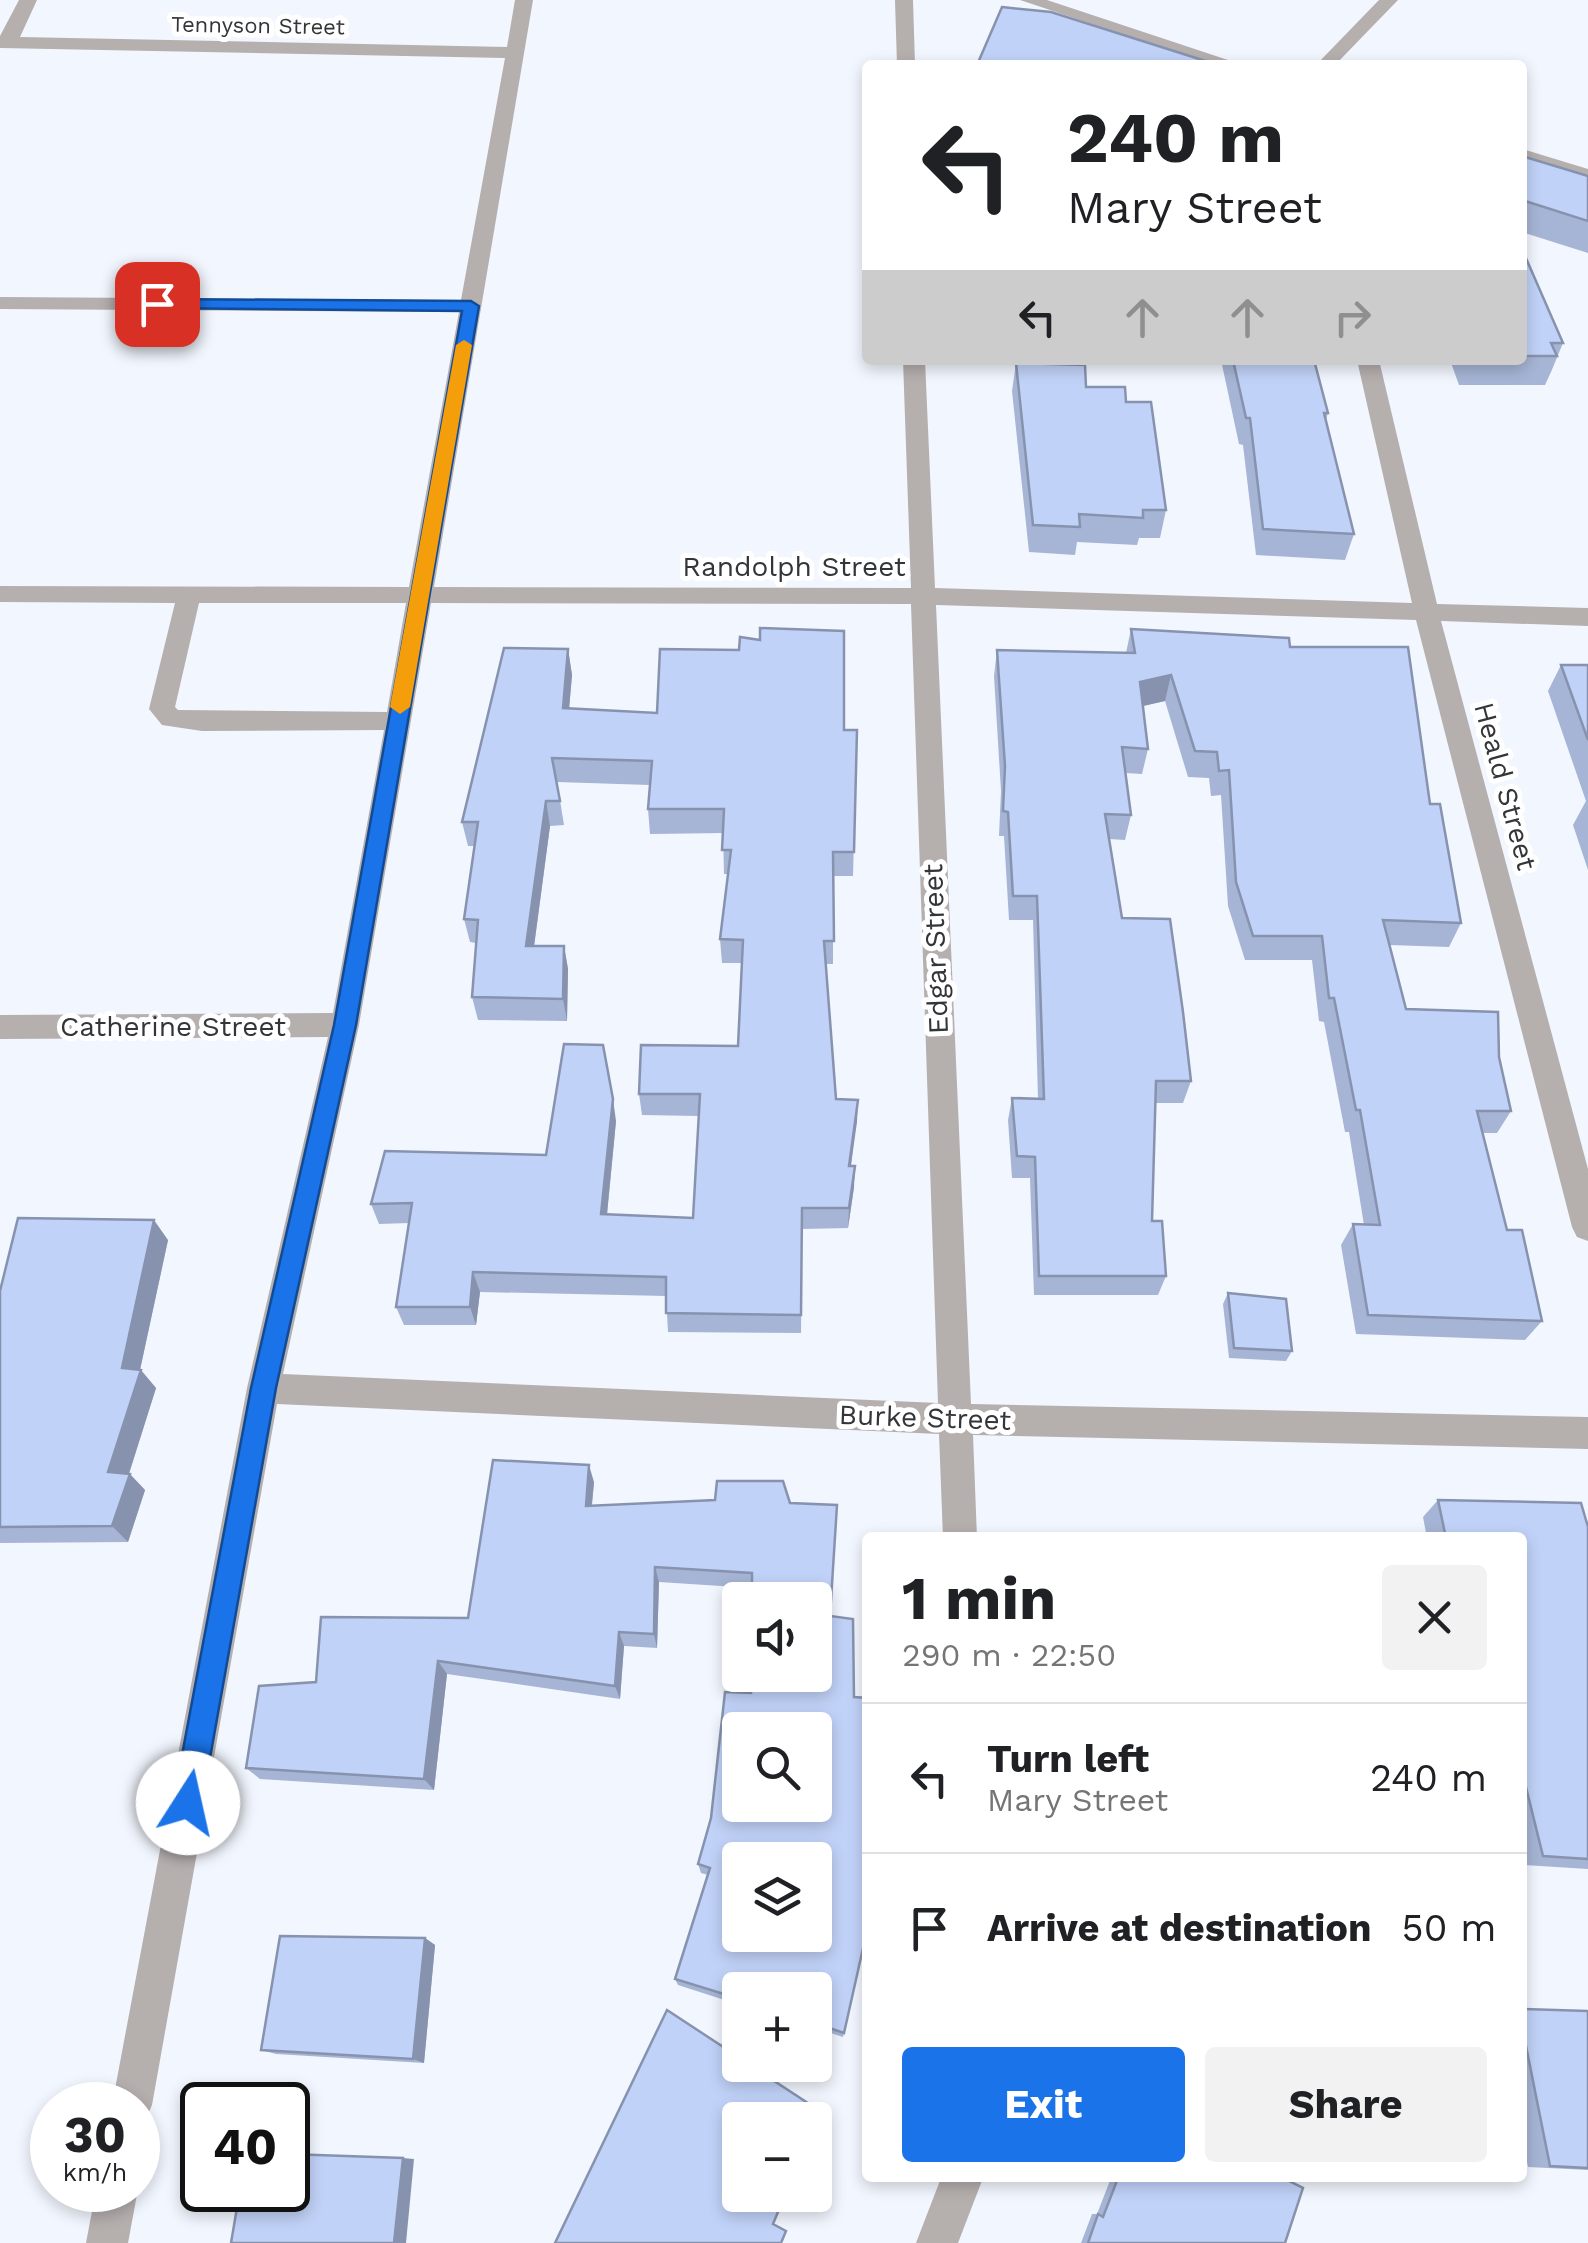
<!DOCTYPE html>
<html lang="en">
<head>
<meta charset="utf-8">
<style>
	body { margin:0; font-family:"Work Sans",sans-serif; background:#f2f2f2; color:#202124; height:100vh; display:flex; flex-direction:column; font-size:38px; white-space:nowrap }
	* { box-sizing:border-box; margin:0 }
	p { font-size:32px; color:#757577 }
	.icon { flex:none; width:55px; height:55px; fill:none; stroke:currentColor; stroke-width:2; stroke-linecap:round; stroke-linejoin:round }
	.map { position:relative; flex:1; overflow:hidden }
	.drawer { position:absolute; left:862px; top:1532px; width:665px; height:650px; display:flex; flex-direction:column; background:#fff; border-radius:10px; box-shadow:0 5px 15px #0003 }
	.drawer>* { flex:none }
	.top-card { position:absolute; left:862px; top:60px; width:665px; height:305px; border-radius:10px; box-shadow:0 5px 15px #0003; background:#fff; color:#202124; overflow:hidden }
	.controls { position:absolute; left:722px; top:1582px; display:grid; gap:20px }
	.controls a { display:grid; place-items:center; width:110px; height:110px; border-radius:10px; background:#fff; box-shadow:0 5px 15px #0003; font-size:50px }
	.speed { position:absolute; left:30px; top:2082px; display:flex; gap:20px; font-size:50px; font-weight:700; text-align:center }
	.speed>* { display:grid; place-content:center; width:130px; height:130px; border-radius:50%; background:#fff; box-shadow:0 5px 15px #0003; line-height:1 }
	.speed small { font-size:25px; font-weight:400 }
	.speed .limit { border:5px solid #111; border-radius:15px; background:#fff; color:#111 }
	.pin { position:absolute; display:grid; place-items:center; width:85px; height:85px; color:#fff; margin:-42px; border-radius:20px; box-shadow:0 5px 15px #0006 }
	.me { position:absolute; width:110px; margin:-55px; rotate:10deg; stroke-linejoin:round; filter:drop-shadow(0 0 8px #0008) }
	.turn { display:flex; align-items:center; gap:35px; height:210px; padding:0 40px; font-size:45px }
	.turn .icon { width:130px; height:130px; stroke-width:2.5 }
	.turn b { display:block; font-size:70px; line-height:85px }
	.lanes { display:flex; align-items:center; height:95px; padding:0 40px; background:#0003; justify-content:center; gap:50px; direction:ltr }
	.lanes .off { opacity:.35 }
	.round { display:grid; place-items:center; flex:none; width:105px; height:105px; border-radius:10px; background:#f2f2f2 }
	.head { display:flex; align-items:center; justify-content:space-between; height:170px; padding:0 40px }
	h1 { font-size:60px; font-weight:700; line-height:75px }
	.primary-button { display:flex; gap:20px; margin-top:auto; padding:20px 40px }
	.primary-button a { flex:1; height:115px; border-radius:10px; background:#1a73e8; color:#fff; font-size:40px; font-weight:700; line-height:115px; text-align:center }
	.primary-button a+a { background:#f2f2f2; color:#202124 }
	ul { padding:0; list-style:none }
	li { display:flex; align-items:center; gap:30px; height:150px; padding:0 40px; border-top:2px solid #e0e0e0 }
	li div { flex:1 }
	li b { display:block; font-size:38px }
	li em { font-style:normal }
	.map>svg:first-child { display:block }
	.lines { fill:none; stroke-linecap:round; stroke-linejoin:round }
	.minor { fill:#b5afae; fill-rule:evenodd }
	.wall { fill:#a6b5d5 }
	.shaded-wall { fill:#8793ae }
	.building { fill:#c1d2f8; stroke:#8793ae; stroke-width:2.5; fill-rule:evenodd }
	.route { fill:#1a73e8; stroke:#114b97; stroke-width:2.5 }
	.slow { fill:#f59e0b }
	.labels { text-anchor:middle; stroke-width:10; stroke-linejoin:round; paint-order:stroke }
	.far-street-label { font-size:22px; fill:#333539; stroke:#fff }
	.street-label { font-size:28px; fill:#333539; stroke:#fff }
</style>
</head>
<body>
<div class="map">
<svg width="1588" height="2243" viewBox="0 0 1588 2243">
	<rect width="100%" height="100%" fill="#f2f6fe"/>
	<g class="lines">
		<!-- minor -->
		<g class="minor">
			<path d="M19,0h18l-17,37 487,10 8,-47h18l-99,587 477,1 -8,-228h22l10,228 477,15 -55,-243h22l58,244 151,4v18l-147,-5 147,548v72l-11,-4 -5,-10 -156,-607 -480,-15 35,799 617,13v32l-615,-14 4,103h-34l-4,-104 -662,-30 -125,701 -6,14 -8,4v-18h-26l135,-717 81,-351 -328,2v-24l333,-2 51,-283 -182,1 -40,-6 -13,-16 26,-106 -175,-1v-16l409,1 50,-275 -459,-3v-12l461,3 44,-242 -505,-10v-12zM199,603h207l-19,109 -209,-2 -3,-3zM431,603l480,1 27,799 -655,-29 76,-349z"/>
			<path d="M895,0h18l2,65h-18z"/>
			<path d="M1020,0h27l196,65h-28z"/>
			<path d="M1379,0h19l-63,65h-19z"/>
			<path d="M1522,149l66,20v12l-66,-20z"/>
			<path d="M941,2178h42l-25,65h-42z"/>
			<path d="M96,2190l42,-1 -10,54h-42z"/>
		</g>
	</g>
	<!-- wall -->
	<g class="wall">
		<path d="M1522,156l66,20v77l-66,-21z"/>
		<path d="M1522,249l41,94 -12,29 -6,13h-86l-9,-25h72z"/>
		<path d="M1221,360h93l14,53 -2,7 28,114 -9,26 -89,-5 -13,-110 -4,-1z"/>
		<path d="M1016,363l110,39 40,108 -6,28h-21l-2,7 -60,-3 -2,13 -46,-3 -17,-161z"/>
		<path d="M1131,629l159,18 140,157 31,119 -12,24 -60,-2 17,64 93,48 12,54 -14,22h-15l25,97 35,91 -17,19 -169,-6 -15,-89 12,-21 11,1 -15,-93h-4l-21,-110 -5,-1 -7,-61h-67l-17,-54 -7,-111 -10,1 -2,-18 -21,-1 -23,-76 -22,5 5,43 -6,25 -17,-1 6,42 -6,25 -16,-1 13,79 69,163 -8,22h-28l-3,118 14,55 -8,19h-124l-4,-117h-18l-4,-58 4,-22 26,1 -5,-179h-24l-5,-84h-5l2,-45 -7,-115 3,-26 129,3z"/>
		<path d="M568,649l4,26 -3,33 288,22 -4,146h-20v88h-7l10,135 22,1 -7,66 3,21 -6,41 -46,1 -1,104 -133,-1 -2,-36 -186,-4 -4,33h-72l-8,-18 13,-84 -30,1 -8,-20 175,-49 70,-34 -9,94 86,3 6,-102 -57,-1 -3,-21 99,-48 4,-83h-20l-2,-24 8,-65h-4l-1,-41 -73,1 -2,-25 2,-24 -93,-3 7,43 -14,1 -16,120h30l4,23 -1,52 -89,-1 -6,-23 4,-54 -6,-1 -6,-23 11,-73h-7l-6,-24z"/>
		<path d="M1561,665h27v205l-15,-45 13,-24 -38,-110z"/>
		<path d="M168,1240l-28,130 16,18 -27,86 16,16 -17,52 -128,1v-252z"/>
		<path d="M1228,1293l64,58 -6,10 -57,-3 -6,-54z"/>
		<path d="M594,1482l-2,24 123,-6 115,116 24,81 14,229 -25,111 -28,-9v-38h-75v15l-62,-20 -3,-6 33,-104 -7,-2 -3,-9 53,-171 1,-105 -93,-6 -2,66 -33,-2 -4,53 -173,-25 -13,116 -174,-11 -14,-11 70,-86 152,-64z"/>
		<path d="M1438,1500l150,27v342l-65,-4 -1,-3v-324h-95l-4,-21z"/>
		<path d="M425,1938l10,7 -11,118 -148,-9 -15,-4z"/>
		<path d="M1522,2009l66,2v159l-60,-3 -6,-30z"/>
		<path d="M1111,2178h172l2,65h-204l11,-29h5z"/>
	</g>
	<!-- shaded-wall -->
	<g class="shaded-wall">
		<path d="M568,649l4,26 -5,58 -4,-25z"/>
		<path d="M1171,675l-6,26 -31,7 6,-26z"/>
		<path d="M546,801l4,25 -19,143 -5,-23z"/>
		<path d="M564,946l4,23 -1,52 -4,-22z"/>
		<path d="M613,1099l3,22 -11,113 -4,-20z"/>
		<path d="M858,1100l-1,22 -9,64 1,-20z"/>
		<path d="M855,1166l-1,21 -6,41 1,-20z"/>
		<path d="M154,1220l14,20 -30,139 3,-9 15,18 -32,101 -16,-17 14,-104z"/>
		<path d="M473,1272l7,20 -4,33 -6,-18z"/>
		<path d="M589,1465l5,17 -4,40 -4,-16z"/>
		<path d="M130,1474l15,16 -17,52 -16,-16z"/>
		<path d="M655,1567l4,15 -2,66 -3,-14z"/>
		<path d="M619,1632l5,14 -4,53 -5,-13z"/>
		<path d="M438,1661l9,13 -13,116 -10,-11z"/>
		<path d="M425,1938l10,7 -11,118 -11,-4z"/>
		<path d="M403,2158l11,1 -8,84h-12z"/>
	</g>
	<!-- building -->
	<g class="building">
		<path d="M1002,7l49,5 167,53h-241z"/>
		<path d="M1522,156l66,20v45l-66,-21z"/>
		<path d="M1522,249l41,94h-12l6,13h-35z"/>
		<path d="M1233,360h81l14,53h-4l30,121 -91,-5 -13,-111h-4z"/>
		<path d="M1016,363l69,2 1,22h39l1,15h25l15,108h-23v8l-64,-4 1,13 -47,-2z"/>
		<path d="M760,628l84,3v99h13l-3,122h-21l1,89h-10l12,158 22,1 -9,66h6l-6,42h-47l-1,107 -135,-2v-36l-193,-5 -3,35h-74l16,-104 -41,1 14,-53 161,4 18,-111 39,1 10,54 -12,115 92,4 7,-124h-61l2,-49 97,1 5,-106 -23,-1 11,-89h-9l2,-41h-76l4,-48 -100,-3 8,43h-14l-20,145h38l-1,53 -91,-2 6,-77 -14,-1 14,-97h-16l42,-174 64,1 -5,59 94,5 3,-64 79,1 1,-13 20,3z"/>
		<path d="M1131,629l158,9 1,9h118l22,157h10l21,119 -78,-3 23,89 92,3 1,45 12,54h-34l30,119h15l20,91 -174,-6 -15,-91 27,1 -20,-115h-4l-22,-112h-5l-7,-62h-69l-17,-54 -7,-112 -10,1 -2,-19 -22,-1 -24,-76 -31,7 8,67 -26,-2 9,68 -26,-1 17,104 48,1 13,93 8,69h-35l-4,140h10l4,55h-127l-4,-119 -18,-1 -5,-58 32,1 -7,-203h-24l-5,-84 -5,-1 2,-45 -8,-116 138,3z"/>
		<path d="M1561,665h27v75z"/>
		<path d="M18,1218l136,2 -32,148 19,2 -33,102 22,2 -18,52 -112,1v-236z"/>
		<path d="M1228,1293l58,6 6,52 -58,-3z"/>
		<path d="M493,1460l96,5 -3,41 129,-6 2,-19h66l7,22 47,2 -7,111 23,3 1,78 14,1v228l-24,107 -29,-10v-33h-75v9l-65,-20 35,-111 -12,-4 13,-46 14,-126 26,1v-18h64v-75h-63v-27l-97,-6 -1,67 -35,-2 -4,54 -177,-25 -14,118 -178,-11 13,-82 57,-4 5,-65 147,1zM740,1730h75v75h-75zM740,1860h75v75h-75z"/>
		<path d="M1438,1500l143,3 7,24v332l-45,-3 -21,-85v-233h-76z"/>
		<path d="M280,1936l145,2 -12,121 -152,-9z"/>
		<path d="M1522,2009l66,2v157l-38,-2 -28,-140z"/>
		<path d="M667,2010l73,48v7h10l70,46 -5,12v-3h-75v75h45l-12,29 13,7 -5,12h-226z"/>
		<path d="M288,2154l115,4 -9,85h-163l9,-53h48z"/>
		<path d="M1118,2178h165l20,10 -18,55h-197l10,-29 5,3z"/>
	</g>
	<!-- route -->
	<path class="route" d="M157,299l314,2 8,5 -123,719 -80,363 -74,415 -4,10 -10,4 -11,-4 -4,-10 78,-415 83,-363 128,-714 -311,-3 -2,-4z"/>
	<!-- slow -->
	<path class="slow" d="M464,340l8,5 -62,362 -10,7 -10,-7 66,-362z"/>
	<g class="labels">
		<!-- far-street labels -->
		<g class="far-street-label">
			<text transform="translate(258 25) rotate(1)" y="8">Tennyson Street</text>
		</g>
		<!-- street labels -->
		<g class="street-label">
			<text x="794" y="576">Randolph Street</text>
			<text transform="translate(1506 786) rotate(75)" y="10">Heald Street</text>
			<text transform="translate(935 949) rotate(-92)" y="10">Edgar Street</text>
			<text x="173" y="1036">Catherine Street</text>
			<text transform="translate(925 1417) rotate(2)" y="10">Burke Street</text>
		</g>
	</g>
</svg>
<div class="controls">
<a><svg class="icon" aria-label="sound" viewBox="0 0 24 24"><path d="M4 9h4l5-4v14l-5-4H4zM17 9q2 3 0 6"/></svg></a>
<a><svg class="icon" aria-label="search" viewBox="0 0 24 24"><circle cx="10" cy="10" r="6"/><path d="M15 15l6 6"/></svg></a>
<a><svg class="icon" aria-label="layers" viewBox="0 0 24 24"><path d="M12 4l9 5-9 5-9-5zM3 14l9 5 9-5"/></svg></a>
<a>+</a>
<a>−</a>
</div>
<div class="speed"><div>30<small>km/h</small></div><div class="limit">40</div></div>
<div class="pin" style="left:157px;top:304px;background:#d93025"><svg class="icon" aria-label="arrive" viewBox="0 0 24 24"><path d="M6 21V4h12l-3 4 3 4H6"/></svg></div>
<svg class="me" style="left:188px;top:1803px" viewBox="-20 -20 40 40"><circle r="19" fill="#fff"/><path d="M0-13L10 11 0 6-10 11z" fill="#1a73e8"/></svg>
<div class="top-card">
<div class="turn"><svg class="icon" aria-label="left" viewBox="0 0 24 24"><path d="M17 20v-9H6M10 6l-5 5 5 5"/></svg><div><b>240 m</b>Mary Street</div></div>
<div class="lanes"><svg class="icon" aria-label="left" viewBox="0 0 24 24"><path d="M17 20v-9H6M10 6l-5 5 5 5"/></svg><svg class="icon off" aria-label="ahead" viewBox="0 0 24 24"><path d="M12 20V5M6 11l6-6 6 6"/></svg><svg class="icon off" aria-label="ahead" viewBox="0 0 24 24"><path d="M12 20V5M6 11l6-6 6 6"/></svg><svg class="icon off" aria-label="right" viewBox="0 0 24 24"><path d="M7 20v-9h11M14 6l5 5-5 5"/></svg></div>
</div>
<section class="drawer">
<div class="head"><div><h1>1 min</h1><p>290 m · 22:50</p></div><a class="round"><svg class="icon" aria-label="close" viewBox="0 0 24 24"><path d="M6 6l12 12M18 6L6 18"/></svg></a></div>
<ul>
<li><svg class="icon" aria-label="left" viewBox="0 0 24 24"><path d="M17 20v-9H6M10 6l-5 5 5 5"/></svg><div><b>Turn left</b><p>Mary Street</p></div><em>240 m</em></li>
<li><svg class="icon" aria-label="arrive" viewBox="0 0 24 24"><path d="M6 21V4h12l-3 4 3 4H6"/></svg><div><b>Arrive at destination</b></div><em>50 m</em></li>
</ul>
<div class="primary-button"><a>Exit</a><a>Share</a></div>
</section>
</div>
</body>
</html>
